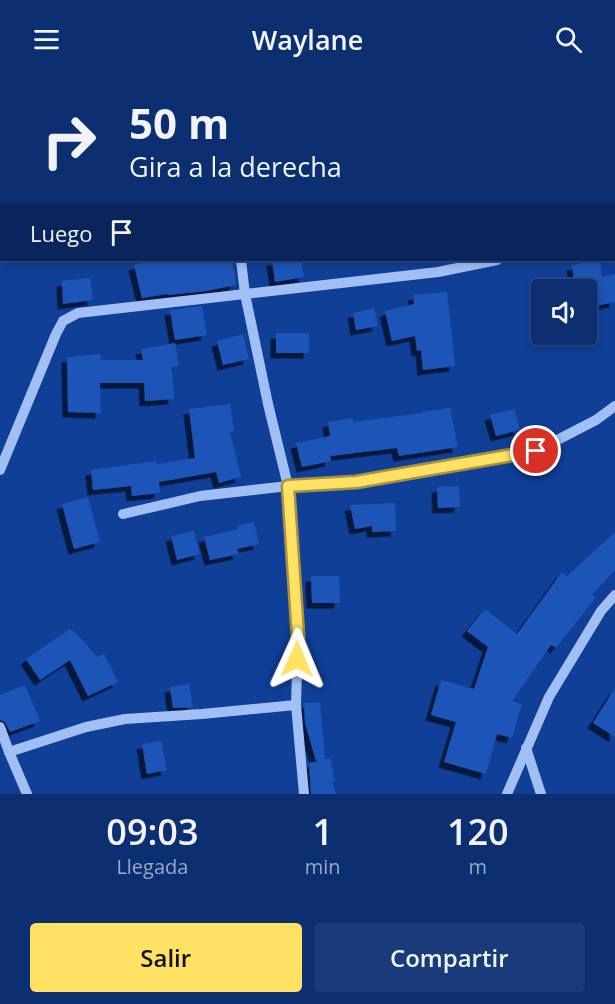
<!DOCTYPE html>
<html lang="es">
<head>
<meta charset="utf-8">
<style>
	body { margin:0; font-family:"Open Sans",sans-serif; background:#1a3b7a; color:#f1f3f6; height:100vh; display:flex; flex-direction:column; font-size:22px; white-space:nowrap }
	* { box-sizing:border-box; margin:0 }
	p { font-size:20px; color:#9aa9c4 }
	.icon { flex:none; width:33px; height:33px; fill:none; stroke:currentColor; stroke-width:2; stroke-linecap:round; stroke-linejoin:round }
	.map { position:relative; height:716px; overflow:hidden }
	.sheet { display:flex; flex-direction:column; background:#0c2f72; flex:1 }
	.sheet>* { flex:none }
	.hud { position:absolute; left:0px; top:0px; width:615px; height:183px; box-shadow:0 3px 9px #0003,0 0 0 2px #2c4a84; background:#0c2f72; color:#f1f3f6; overflow:hidden }
	.controls { position:absolute; left:531px; top:201px; display:grid; gap:12px }
	.controls a { display:grid; place-items:center; width:66px; height:66px; border-radius:6px; background:#0c2f72; box-shadow:0 3px 9px #0003,0 0 0 2px #2c4a84; font-size:30px }
	.pin { position:absolute; display:grid; place-items:center; width:51px; height:51px; color:#fff; margin:-26px; border:3px solid #fff; border-radius:50%; box-shadow:0 2px 6px #0007 }
	.me { position:absolute; width:66px; margin:-33px; rotate:1deg; stroke-linejoin:round; filter:drop-shadow(0 0 4px #0008) }
	.turn { display:flex; align-items:center; gap:21px; height:126px; padding:0 30px; font-size:27px }
	.turn .icon { width:78px; height:78px; stroke-width:2.5 }
	.turn b { display:block; font-size:42px; line-height:51px }
	.then { display:flex; align-items:center; height:57px; padding:0 30px; background:#0003; gap:12px; font-size:22px }
	.eta { display:flex; justify-content:space-evenly; align-items:center; height:102px; text-align:center }
	.eta b { font-size:36px; font-weight:600; line-height:42px }
	.action { display:flex; gap:12px; margin-top:auto; padding:12px 30px }
	.action a { flex:1; height:69px; border-radius:6px; background:#ffe164; color:#111; font-size:24px; font-weight:600; line-height:69px; text-align:center }
	.action a+a { background:#1a3b7a; color:#f1f3f6 }
	header { display:flex; justify-content:space-between; align-items:center; height:78px; padding:0 30px; background:#0c2f72; font-size:27px; font-weight:600 }
	.map>svg:first-child { display:block }
	.building { fill:#1e54b7; filter:url(#shadow) }
	.lines { fill:none; stroke-linecap:round; stroke-linejoin:round }
	.minor { stroke:#a1bff4; stroke-width:10 }
	.route-casing { stroke:#a69241; stroke-width:15 }
	.route { stroke:#ffe164; stroke-width:10 }
</style>
</head>
<body>
<header><svg class="icon" aria-label="menu" viewBox="0 0 24 24"><path d="M4 6h16M4 12h16M4 18h16"/></svg>Waylane<svg class="icon" aria-label="search" viewBox="0 0 24 24"><circle cx="10" cy="10" r="6"/><path d="M15 15l6 6"/></svg></header>
<div class="map">
<svg width="615" height="716" viewBox="0 0 615 716">
	<defs>
		<filter id="shadow"><feDropShadow dx="-5.5" dy="5.5" stdDeviation="0" flood-color="#0009"/></filter>
	</defs>
	<rect width="100%" height="100%" fill="#103f98"/>
	<!-- building -->
	<g class="building">
		<path d="M156,182v3l16,-3h60l4,25 -30,6 -38,4 -1,-1 -25,4 -8,-33z"/>
		<path d="M272,182h29l3,17 -29,5z"/>
		<path d="M586,182h14l2,17 13,-3v28l-29,6v-18h-11l-3,-25 14,-2z"/>
		<path d="M90,200l3,22 -30,4 -1,-23z"/>
		<path d="M447,214l8,74 -32,4 -2,-20 -4,1 -2,-15 -23,5 -7,-30 29,-7 -1,-9z"/>
		<path d="M202,228l5,29 -32,5 -5,-30z"/>
		<path d="M374,230l4,18 -22,4 -3,-17z"/>
		<rect x="276" y="255" width="33" height="20"/>
		<path d="M243,256l6,25 -26,6 -6,-24z"/>
		<path d="M175,265l4,23 -7,1 2,32 -29,2 -1,-18h-44l1,30 -33,-1 -1,-55 34,-3v6h42l-2,-11z"/>
		<path d="M230,326l4,27 -4,1 11,45 -22,6 -3,-11 -57,10 1,11 -28,3 -1,-10 -38,4 -2,-20 65,-9 1,3 38,-6 -6,-49z"/>
		<path d="M450,330l8,39 -59,9 -2,-8 -67,8 1,5 -29,6 -6,-24 34,-7 -2,-14 25,-4v4l69,-9v-1z"/>
		<path d="M514,331l6,21 -24,6 -6,-21z"/>
		<path d="M459,408l1,21 -22,1 -1,-21z"/>
		<path d="M88,419l12,45 -26,7 -12,-45z"/>
		<path d="M395,425l1,28 -24,1v-6l-17,3 -5,-24z"/>
		<path d="M254,444l5,22 -22,5 2,5 -29,6 -6,-23 34,-8 -1,-3z"/>
		<path d="M194,453l6,23 -23,6 -6,-24z"/>
		<path d="M615,454v38l-23,25 4,2 -40,51 -5,-3 -39,56 10,3 -10,34 -15,-4 -11,40 -42,-12 12,-40 -25,-7 10,-35 33,9 14,-42 -21,-16 18,-22 32,25 45,-62 5,4z"/>
		<path d="M311,498h28l1,27h-28z"/>
		<path d="M70,551l7,5 20,23 7,-3 14,28 -30,14 -18,-36 -30,20 -14,-21z"/>
		<path d="M189,606l4,23 -20,1 -3,-21z"/>
		<path d="M25,607l15,36 -30,11 -5,-10 -5,-2v-25z"/>
		<path d="M615,610v49l-22,-14z"/>
		<path d="M320,624l5,57 5,-1 5,23 -3,1 4,12h-25l-2,-31 10,-2h-3l-11,-38 -1,-20z"/>
		<path d="M161,663l6,29 -20,4 -5,-30z"/>
	</g>
	<g class="lines">
		<!-- minor -->
		<g class="minor">
			<path d="M208,0v2"/>
			<path d="M412,0v2"/>
			<path d="M371,2l11,-2"/>
			<path d="M0,107l2,-3"/>
			<path d="M614,160h1"/>
			<path d="M241,182l4,34 23,110 20,82 10,150 -2,69 8,89"/>
			<path d="M0,392l56,-136 7,-13 15,-8 360,-41 59,-12"/>
			<path d="M123,436l77,-18 88,-10 68,-4 86,-14 94,-17 60,-31 19,-14"/>
			<path d="M0,649l9,25 18,42"/>
			<path d="M526,670l15,46"/>
			<path d="M9,674l77,-25 39,-8 77,-5 94,-9"/>
			<path d="M507,716l42,-97 52,-86 14,-16"/>
		</g>
	</g>
	<g class="lines">
		<!-- route casing -->
		<g class="route-casing">
			<path id="route" d="M297,581l1,-23 -10,-150 68,-4 180,-31"/>
		</g>
		<!-- route -->
		<use href="#route" class="route"/>
	</g>
</svg>
<div class="controls">
<a><svg class="icon" aria-label="sound" viewBox="0 0 24 24"><path d="M4 9h4l5-4v14l-5-4H4zM17 9q2 3 0 6"/></svg></a>
</div>
<div class="pin" style="left:536px;top:373px;background:#d93025"><svg class="icon" aria-label="arrive" viewBox="0 0 24 24"><path d="M6 21V4h12l-3 4 3 4H6"/></svg></div>
<svg class="me" style="left:297px;top:581px" viewBox="-20 -20 40 40"><path d="M0-17L14 15 0 8-14 15z" fill="#ffe164" stroke="#fff" stroke-width="4"/></svg>
<div class="hud">
<div class="turn"><svg class="icon" aria-label="right" viewBox="0 0 24 24"><path d="M7 20v-9h11M14 6l5 5-5 5"/></svg><div><b>50 m</b>Gira a la derecha</div></div>
<div class="then">Luego<svg class="icon" aria-label="arrive" viewBox="0 0 24 24"><path d="M6 21V4h12l-3 4 3 4H6"/></svg></div>
</div>
</div>
<section class="sheet">
<div class="eta">
<div><b>09:03</b><p>Llegada</p></div>
<div><b>1</b><p>min</p></div>
<div><b>120</b><p>m</p></div>
</div>
<div class="action"><a>Salir</a><a>Compartir</a></div>
</section>
</body>
</html>
